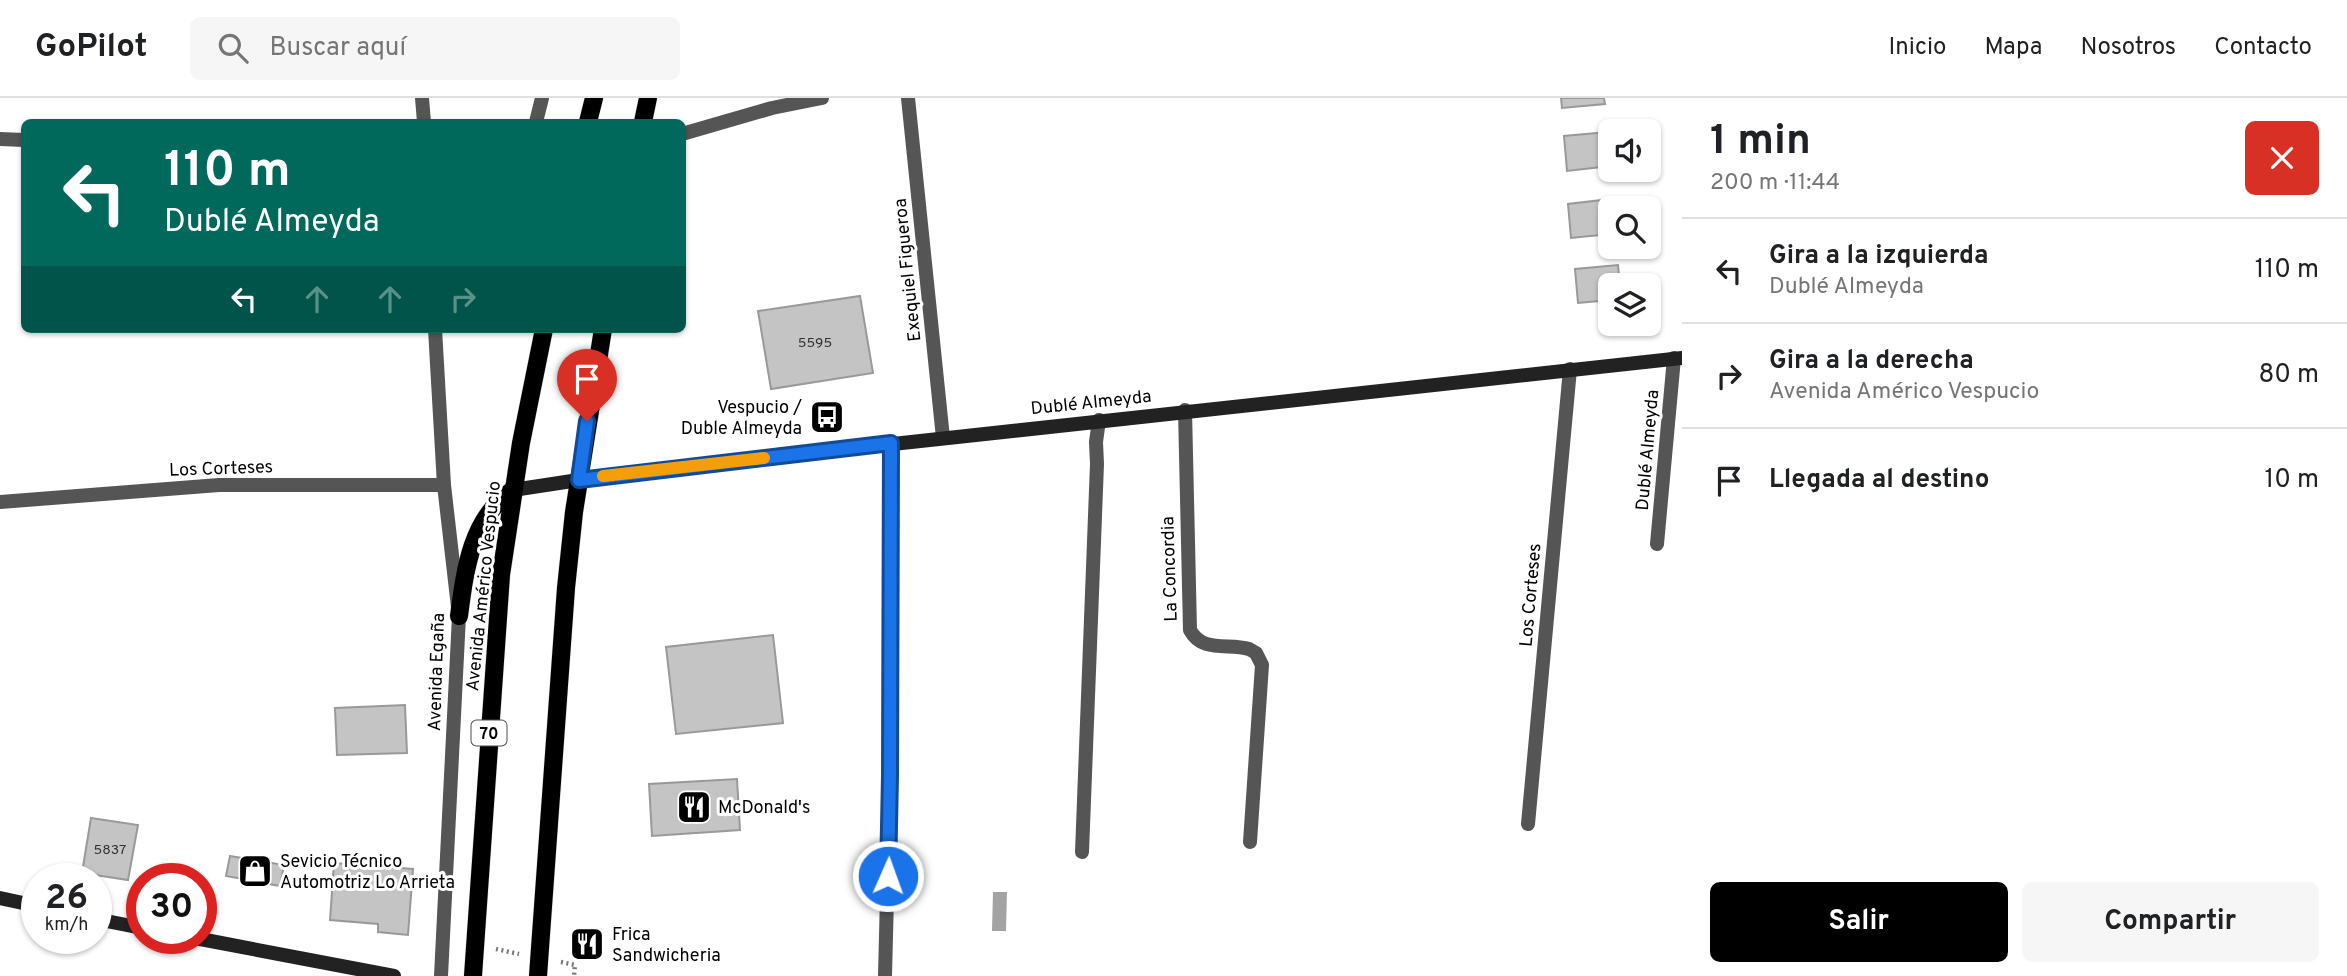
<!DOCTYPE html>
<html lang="es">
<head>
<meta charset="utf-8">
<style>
	body { margin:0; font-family:Overpass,sans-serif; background:#f6f6f6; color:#202124; height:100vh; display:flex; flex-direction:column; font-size:26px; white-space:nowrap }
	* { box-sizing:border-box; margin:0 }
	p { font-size:23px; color:#757577 }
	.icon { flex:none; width:38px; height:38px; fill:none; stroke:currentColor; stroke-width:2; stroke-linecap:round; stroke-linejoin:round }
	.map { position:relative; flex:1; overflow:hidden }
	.panel { display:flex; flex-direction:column; background:#fff; width:665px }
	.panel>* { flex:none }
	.top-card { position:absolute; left:21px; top:21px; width:665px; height:214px; border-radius:10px; box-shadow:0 2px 5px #0004; background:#00695c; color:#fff; overflow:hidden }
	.tools { position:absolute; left:1598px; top:21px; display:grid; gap:14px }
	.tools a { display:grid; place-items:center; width:63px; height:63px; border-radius:10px; background:#fff; box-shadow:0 2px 5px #0004; font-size:35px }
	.speed { position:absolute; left:21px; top:765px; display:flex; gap:14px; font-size:35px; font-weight:700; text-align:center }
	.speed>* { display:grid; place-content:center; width:91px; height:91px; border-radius:50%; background:#fff; box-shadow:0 2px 5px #0004; line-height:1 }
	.speed small { font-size:18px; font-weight:400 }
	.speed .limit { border:10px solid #d22; background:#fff; color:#111 }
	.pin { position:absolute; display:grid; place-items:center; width:60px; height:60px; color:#fff; margin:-72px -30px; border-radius:50% 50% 50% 0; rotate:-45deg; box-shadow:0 0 7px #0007 }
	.pin .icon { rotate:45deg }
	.me { position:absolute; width:77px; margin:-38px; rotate:2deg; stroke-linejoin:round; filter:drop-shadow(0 0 5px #0008) }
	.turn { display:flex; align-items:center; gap:24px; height:147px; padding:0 28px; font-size:32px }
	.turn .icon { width:91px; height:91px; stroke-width:2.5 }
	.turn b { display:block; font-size:49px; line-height:60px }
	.lanes { display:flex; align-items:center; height:66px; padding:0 28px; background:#0003; justify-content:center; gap:35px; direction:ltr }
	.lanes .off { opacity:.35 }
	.round { display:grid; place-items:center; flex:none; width:74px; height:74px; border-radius:10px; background:#f6f6f6 }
	.headline { display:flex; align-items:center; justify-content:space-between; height:119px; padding:0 28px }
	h1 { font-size:42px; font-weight:700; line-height:52px }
	.button { display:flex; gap:14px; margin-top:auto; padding:14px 28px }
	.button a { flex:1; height:80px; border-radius:10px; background:#000; color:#fff; font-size:28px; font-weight:700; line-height:80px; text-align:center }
	.button a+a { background:#f6f6f6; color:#202124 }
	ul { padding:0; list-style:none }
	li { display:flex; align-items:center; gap:21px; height:105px; padding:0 28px; border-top:2px solid #e0e0e0 }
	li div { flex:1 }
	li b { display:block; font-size:26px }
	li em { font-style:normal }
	header { display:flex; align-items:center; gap:42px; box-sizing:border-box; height:98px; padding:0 35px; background:#fff; border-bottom:2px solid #e0e0e0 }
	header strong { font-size:33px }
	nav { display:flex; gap:38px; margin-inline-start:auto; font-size:24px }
	.search { width:490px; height:63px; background:#f6f6f6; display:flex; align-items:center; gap:18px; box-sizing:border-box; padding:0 24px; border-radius:10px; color:#757577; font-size:26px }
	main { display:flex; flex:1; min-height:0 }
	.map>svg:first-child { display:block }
	.water { fill:#a3a3a3 }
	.building { fill:#c4c4c4; stroke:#999; stroke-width:2 }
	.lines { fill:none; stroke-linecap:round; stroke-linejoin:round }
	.primary-casing { stroke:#dbdbdb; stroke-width:19 }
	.path { stroke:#777; stroke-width:4.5; stroke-dasharray:2 3.5; stroke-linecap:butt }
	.service { stroke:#555; stroke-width:14 }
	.minor { stroke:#555; stroke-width:14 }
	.tertiary { stroke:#555; stroke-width:14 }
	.secondary { stroke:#222; stroke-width:14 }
	.primary { stroke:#000; stroke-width:18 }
	.route-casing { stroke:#114b97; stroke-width:18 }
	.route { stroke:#1a73e8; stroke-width:12 }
	.slow { stroke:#f59e0b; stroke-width:12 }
	.labels { text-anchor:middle; stroke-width:6; stroke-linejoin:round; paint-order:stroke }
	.number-label { font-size:14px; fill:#313131 }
	.shield { fill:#fff; stroke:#4c4c4c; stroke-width:2 }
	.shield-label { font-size:16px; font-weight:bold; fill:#000 }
	.street-label { font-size:18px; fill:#000; stroke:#fff }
	.poi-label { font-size:18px; fill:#000; stroke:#fff; text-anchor:start }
</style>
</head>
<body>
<header>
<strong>GoPilot</strong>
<div class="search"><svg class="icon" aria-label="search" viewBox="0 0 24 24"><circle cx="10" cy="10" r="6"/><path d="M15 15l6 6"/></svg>Buscar aquí</div>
<nav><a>Inicio</a><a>Mapa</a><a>Nosotros</a><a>Contacto</a></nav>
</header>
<main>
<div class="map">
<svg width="1682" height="878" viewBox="0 0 1682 878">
	<rect width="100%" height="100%" fill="#fff"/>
	<!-- water -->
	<path class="water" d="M993,794h14l-1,39h-14z"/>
	<!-- building -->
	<g class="building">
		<path d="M1561,0h43l1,6 -43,4z"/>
		<path d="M1607,34l3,34 -43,5 -3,-35z"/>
		<path d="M1611,101l-1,35 -39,4 -3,-34z"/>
		<path d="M1618,167l2,20h-10v15l-32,3 -3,-34z"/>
		<path d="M860,198l13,77 -102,16 -13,-78z"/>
		<path d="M773,537l10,88 -107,11 -10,-87z"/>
		<path d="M405,607l2,48 -70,2 -2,-47z"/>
		<path d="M737,681l3,51 -88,6 -3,-52z"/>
		<path d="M91,720l47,7 -10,55 -46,-7z"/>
		<path d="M230,758l54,9 -4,21 -54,-10z"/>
		<path d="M334,765l79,6 -5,66 -30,-3v-8l-48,-4z"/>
	</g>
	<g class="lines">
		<!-- primary casing -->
		<g class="primary-casing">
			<g id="primary">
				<path d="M588,24l6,-24"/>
				<path d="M643,24l5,-24"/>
				<path d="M459,518c6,-46 12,-98 54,-126"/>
				<path d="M473,878l28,-401 20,-132 23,-114"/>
				<path d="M538,878l28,-388 8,-76 29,-183"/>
			</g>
		</g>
		<!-- path -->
		<g class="path">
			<path d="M496,851l23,5"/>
			<path d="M561,864l14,3 -1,11"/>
		</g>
		<!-- service -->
		<path class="service" d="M536,24l6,-24"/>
		<!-- minor -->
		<g class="minor">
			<path d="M908,0l35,340"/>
			<path d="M682,36l90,-26 50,-10"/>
			<path d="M0,41l24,1"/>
			<path d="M1185,312l5,220c12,23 38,13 59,19l7,4 6,12 -12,177"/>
			<path d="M0,404l219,-17h225"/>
			<path d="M1657,446l17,-186"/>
			<path d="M1528,726l42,-455"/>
			<path d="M1082,754l15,-388 -1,-22 3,-22"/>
			<path d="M885,878l5,-200 1,-333"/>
		</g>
		<!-- tertiary -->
		<g class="tertiary">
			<path d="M422,0l2,24"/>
			<path d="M435,231l9,156 15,131 -18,360"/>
		</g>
		<!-- secondary -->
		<g class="secondary">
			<path d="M513,392l105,-16 1064,-116"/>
			<path d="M0,800l37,8"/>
			<path d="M96,821l46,9"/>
			<path d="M195,840l199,38"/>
		</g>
		<!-- primary -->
		<use href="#primary" class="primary"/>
	</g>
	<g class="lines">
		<!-- route casing -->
		<g class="route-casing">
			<path id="route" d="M587,323l-8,59 312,-37 -1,333 -2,100"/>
		</g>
		<!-- route -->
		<use href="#route" class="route"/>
		<!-- slow -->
		<path class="slow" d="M603,378l161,-18"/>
	</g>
	<!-- icons -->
	<defs>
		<g id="bus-square" transform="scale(1.75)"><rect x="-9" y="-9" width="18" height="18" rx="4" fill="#000" stroke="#fff"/><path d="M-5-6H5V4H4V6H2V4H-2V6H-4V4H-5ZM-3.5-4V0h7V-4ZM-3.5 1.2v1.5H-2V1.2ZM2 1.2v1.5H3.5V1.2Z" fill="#fff"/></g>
		<g id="restaurant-square" transform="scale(1.75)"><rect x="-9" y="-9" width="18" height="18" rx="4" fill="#000" stroke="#fff"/><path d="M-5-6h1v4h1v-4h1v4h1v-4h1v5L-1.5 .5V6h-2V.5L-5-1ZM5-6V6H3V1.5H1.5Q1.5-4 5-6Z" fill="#fff"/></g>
		<g id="shop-square" transform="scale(1.75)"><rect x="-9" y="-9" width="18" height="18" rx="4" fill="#000" stroke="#fff"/><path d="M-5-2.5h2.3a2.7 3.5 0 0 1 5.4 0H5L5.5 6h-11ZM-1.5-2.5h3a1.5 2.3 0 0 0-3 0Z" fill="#fff"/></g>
	</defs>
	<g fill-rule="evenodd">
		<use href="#bus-square" x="827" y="319"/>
		<use href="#restaurant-square" x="694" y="709"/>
		<use href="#shop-square" x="255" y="773"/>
		<use href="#restaurant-square" x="587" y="846"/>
	</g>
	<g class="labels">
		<!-- number labels -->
		<g class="number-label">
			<text x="815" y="249">5595</text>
			<text x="110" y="756">5837</text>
		</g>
		<!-- shield labels -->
		<rect class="shield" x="471.5" y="622.5" width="35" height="25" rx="5"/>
		<g class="shield-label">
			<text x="489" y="641">70</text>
		</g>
		<!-- street labels -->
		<g class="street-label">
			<text transform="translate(907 172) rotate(-96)" y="6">Exequiel Figueroa</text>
			<text transform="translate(1091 304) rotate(-6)" y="6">Dublé Almeyda</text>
			<text transform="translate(1647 352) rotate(-85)" y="6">Dublé Almeyda</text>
			<text transform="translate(221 370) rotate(-2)" y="6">Los Corteses</text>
			<text transform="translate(1169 471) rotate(-92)" y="6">La Concordia</text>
			<text transform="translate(483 488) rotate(-84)" y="6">Avenida Américo Vespucio</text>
			<text transform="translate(1530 497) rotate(-85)" y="6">Los Corteses</text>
			<text transform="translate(436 574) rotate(-88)" y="6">Avenida Egaña</text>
		</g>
		<!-- poi labels -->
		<g class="poi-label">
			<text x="802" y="315" text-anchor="end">Vespucio /<tspan x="802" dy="21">Duble Almeyda</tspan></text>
			<text x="718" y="715">McDonald's</text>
			<text x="280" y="769">Sevicio Técnico<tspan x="280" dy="21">Automotriz Lo Arrieta</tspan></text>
			<text x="612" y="842">Frica<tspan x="612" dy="21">Sandwicheria</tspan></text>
		</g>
	</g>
</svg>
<div class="tools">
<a><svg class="icon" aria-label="sound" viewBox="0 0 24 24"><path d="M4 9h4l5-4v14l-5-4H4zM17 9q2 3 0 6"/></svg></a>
<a><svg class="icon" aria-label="search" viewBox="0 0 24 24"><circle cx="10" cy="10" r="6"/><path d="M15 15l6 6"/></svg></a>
<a><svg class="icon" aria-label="layers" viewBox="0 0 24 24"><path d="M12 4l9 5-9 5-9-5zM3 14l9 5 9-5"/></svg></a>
</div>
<div class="speed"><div>26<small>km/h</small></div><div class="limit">30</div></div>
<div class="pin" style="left:587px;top:323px;background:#d93025"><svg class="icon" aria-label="arrive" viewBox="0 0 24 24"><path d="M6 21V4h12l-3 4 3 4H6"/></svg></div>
<svg class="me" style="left:888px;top:778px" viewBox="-20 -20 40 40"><circle r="17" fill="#1a73e8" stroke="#fff" stroke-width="3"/><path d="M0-11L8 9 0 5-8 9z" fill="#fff"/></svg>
<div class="top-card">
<div class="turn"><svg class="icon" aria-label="left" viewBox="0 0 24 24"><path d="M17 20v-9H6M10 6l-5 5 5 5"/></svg><div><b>110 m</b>Dublé Almeyda</div></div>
<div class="lanes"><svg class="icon" aria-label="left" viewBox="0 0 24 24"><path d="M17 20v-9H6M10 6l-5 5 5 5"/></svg><svg class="icon off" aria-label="ahead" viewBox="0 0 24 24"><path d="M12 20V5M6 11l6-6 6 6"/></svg><svg class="icon off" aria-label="ahead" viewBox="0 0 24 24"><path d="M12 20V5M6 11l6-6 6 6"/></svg><svg class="icon off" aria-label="right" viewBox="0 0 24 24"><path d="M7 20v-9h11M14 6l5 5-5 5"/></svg></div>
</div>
</div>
<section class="panel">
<div class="headline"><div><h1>1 min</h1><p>200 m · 11:44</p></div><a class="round" style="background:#d93025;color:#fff"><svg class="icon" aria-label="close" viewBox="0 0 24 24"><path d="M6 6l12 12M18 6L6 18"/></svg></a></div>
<ul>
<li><svg class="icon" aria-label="left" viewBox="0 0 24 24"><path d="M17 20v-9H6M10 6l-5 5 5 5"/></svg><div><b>Gira a la izquierda</b><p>Dublé Almeyda</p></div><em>110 m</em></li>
<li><svg class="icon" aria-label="right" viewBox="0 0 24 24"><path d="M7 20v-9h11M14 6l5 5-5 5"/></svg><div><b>Gira a la derecha</b><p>Avenida Américo Vespucio</p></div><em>80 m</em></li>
<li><svg class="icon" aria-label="arrive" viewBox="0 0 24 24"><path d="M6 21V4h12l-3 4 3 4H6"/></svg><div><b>Llegada al destino</b></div><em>10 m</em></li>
</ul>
<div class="button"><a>Salir</a><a>Compartir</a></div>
</section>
</main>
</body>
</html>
